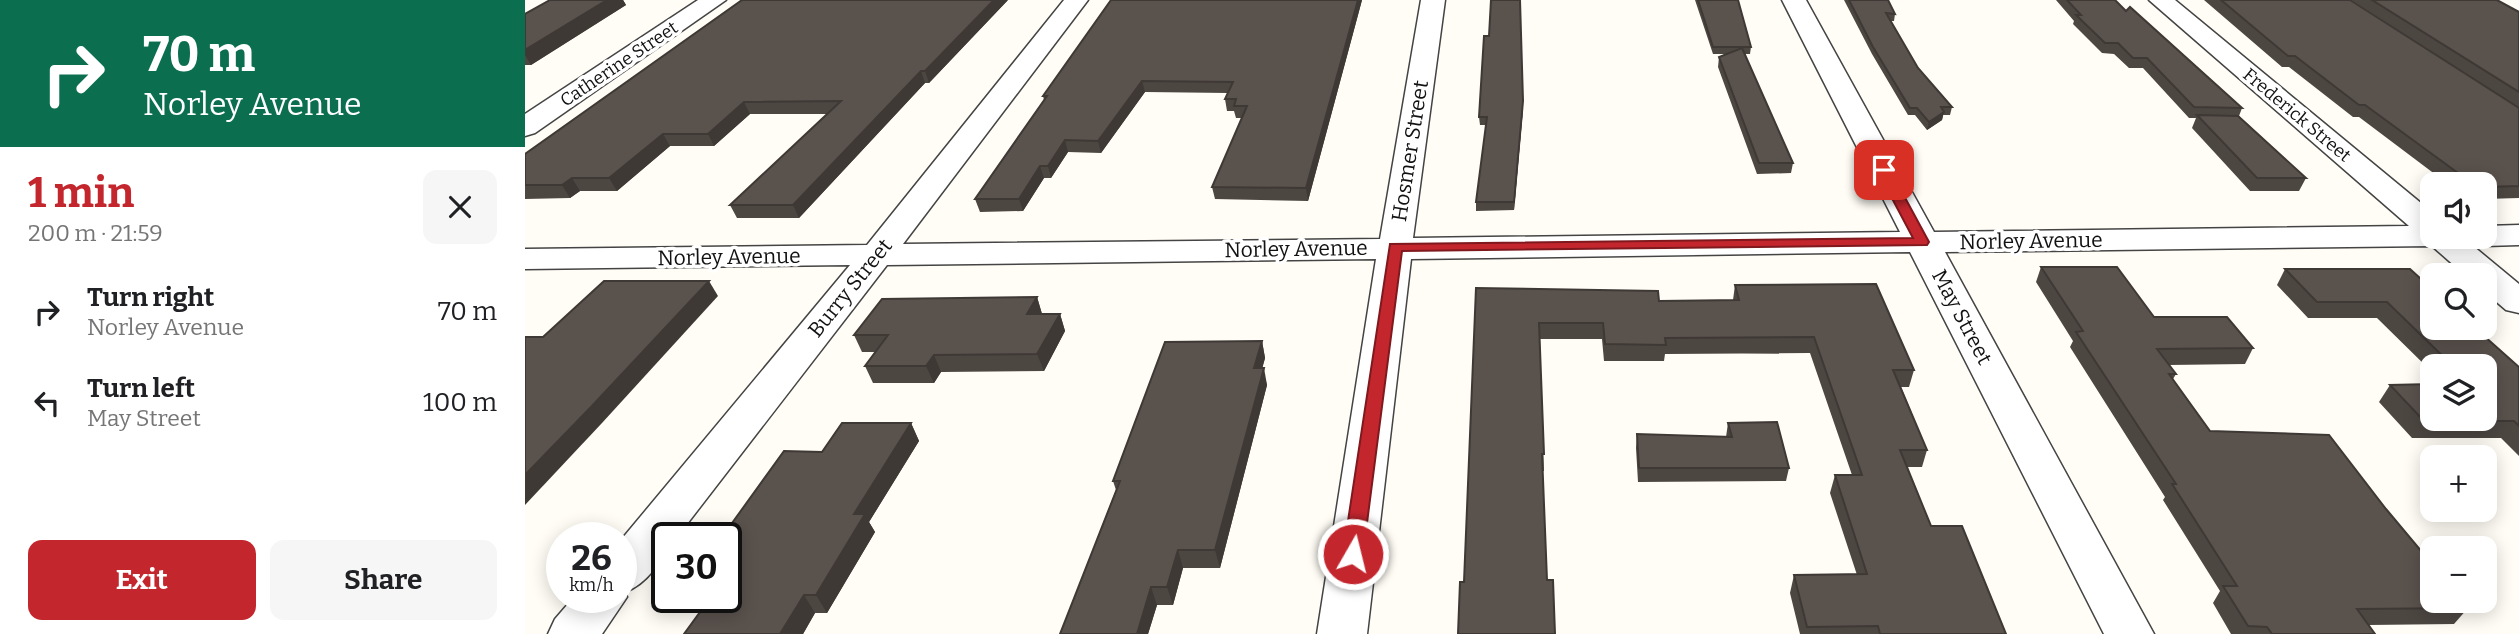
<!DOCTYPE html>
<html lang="en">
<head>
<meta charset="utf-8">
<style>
	body { margin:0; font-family:Bitter,serif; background:#f6f6f6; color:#202124; height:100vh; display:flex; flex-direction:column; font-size:26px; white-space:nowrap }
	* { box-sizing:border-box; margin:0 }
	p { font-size:23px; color:#757577 }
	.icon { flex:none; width:38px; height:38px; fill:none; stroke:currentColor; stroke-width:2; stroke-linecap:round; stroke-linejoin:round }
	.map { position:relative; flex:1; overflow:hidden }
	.sheet { display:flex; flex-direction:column; background:#fff; width:525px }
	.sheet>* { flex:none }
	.banner { background:#0b6e4f; color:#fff; overflow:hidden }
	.fabs { position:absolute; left:1895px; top:172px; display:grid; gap:14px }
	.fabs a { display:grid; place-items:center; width:77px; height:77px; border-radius:14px; background:#fff; box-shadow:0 4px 18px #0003; font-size:35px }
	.speed { position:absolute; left:21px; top:522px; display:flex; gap:14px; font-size:35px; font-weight:700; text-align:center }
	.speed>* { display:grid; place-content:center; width:91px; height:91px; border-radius:50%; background:#fff; box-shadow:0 4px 18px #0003; line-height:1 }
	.speed small { font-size:18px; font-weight:400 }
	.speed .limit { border:4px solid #111; border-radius:10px; background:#fff; color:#111 }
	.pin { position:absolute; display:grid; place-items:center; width:60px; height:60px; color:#fff; margin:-30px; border-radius:14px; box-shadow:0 4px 10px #0006 }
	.me { position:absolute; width:77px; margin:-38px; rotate:8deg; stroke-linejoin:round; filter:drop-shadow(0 0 5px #0008) }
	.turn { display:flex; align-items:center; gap:24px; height:147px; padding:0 28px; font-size:32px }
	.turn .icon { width:91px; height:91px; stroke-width:2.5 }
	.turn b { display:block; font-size:49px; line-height:60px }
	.round { display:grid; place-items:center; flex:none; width:74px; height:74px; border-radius:14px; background:#f6f6f6 }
	.summary { display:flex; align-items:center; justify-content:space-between; height:119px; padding:0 28px }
	h1 { font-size:42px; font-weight:700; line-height:52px; color:#c4262e }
	.action { display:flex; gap:14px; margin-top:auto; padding:14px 28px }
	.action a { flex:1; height:80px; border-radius:14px; background:#c4262e; color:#fff; font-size:28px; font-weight:700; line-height:80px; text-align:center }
	.action a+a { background:#f6f6f6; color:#202124 }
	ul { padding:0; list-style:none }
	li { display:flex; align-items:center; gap:21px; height:91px; padding:0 28px }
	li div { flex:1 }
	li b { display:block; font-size:26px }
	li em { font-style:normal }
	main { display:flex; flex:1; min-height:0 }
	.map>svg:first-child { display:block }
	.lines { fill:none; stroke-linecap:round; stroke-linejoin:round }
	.minor-casing { stroke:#444; stroke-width:3 }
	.minor { fill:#fff; fill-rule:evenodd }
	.wall { fill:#4d4742 }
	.shaded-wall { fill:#3f3936 }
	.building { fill:#5a524d; stroke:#3f3936; stroke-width:2 }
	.route { fill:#c4262e; stroke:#7f191e; stroke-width:2 }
	.labels { text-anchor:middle; stroke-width:7; stroke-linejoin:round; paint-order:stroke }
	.far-street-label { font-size:18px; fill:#111; stroke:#fff }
	.street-label { font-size:21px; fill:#111; stroke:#fff }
</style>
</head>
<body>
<main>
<section class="sheet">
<div class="banner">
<div class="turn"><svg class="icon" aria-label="right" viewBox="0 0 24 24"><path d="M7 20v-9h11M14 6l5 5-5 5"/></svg><div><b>70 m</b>Norley Avenue</div></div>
</div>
<div class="summary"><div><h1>1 min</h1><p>200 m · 21:59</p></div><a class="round"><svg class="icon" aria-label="close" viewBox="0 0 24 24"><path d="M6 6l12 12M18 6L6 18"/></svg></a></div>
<ul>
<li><svg class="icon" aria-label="right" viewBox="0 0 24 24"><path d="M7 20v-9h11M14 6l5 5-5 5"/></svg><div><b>Turn right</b><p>Norley Avenue</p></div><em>70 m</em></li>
<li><svg class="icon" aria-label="left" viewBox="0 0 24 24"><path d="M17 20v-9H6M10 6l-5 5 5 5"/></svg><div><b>Turn left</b><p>May Street</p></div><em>100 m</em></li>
</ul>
<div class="action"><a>Exit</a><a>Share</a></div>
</section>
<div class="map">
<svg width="1994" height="634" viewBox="0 0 1994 634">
	<rect width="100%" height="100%" fill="#fffdf5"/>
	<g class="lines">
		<!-- minor casing -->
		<g class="minor-casing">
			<g id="minor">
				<path d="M173,0h28l-191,133 -10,3v-22z"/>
				<path d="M539,0h24l-185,244 477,-5 41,-239h24l-32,238 487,-6 -118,-232h24l128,232 475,-6 -260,-226h26l258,213v23h28l58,48v29l-13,-3 -21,-18v-17h-20l-33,-29 -487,6 209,382h-50l-194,-382 -499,7 -44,375h-50l59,-375 -489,6 -210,272h-10c0,22 -22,48 -42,55l2,5 -25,37h-54l7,-15 19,-22h47v-57l229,-275 -325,4v-20l342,-4z"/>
				<path d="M1994,225v20l-34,1 -12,-3 -4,-7h16v-10z"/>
			</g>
		</g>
		<!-- minor -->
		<use href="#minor" class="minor"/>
	</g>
	<!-- wall -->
	<g class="wall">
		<path d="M25,0h73l3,5 -95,60h-6v-51z"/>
		<path d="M483,0l-79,83h-4l-126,135h-62l-7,-13 98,-91h-78l-36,32h-44l-53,45h-37l-10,7 -45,1v-45z"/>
		<path d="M837,0l-54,201 -93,-2 -3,-12 30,-69h-6l-2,-7h-7l-2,-12 3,-6 -83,-1 -44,61 -33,-1 -17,26h-7l-21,33 -43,1 -5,-13 69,-99 -1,-4z"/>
		<path d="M1170,0h43l13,47 -1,7h-5l48,109 -2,10 -34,1 -39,-107 1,-10 6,-3h-12z"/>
		<path d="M1319,0h44l7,14 -1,7h-4l28,47 34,39 -2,8h-7l-1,5 -15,10 -12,-15h-7l-36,-61z"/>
		<path d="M1531,0h59l11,11 116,97 -3,8 67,62 -7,13h-49l-58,-63 4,-10h-7l-46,-50h-14l-15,-14 -12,-1 -29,-29 1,-3z"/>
		<path d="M1679,0h146l169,108v90l-34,1v-15h-37l-89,-67h-6l-64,-50h-7z"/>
		<path d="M1826,0h146l22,12v96z"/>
		<path d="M998,109l-9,101 -38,1v-9l10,-77h-6l-1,-8z"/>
		<path d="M1516,267l113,50 99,31 -8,16 -76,1 7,9 -3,5 37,52 176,78 82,99 -14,16 -85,1 6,9h-144l-18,-31 7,-12 -57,-91 2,-3 -95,-150 3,-6 -37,-59z"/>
		<path d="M1760,269h125l109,98v89l-18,-18h-89l-33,-36 11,-17 95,33v-52h-52v7l-56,-55h-69l-31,-33z"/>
		<path d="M1210,285l179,85 -5,17h-8l26,63 -5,17h-15l24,59 75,108h-206l-10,-41 4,-18h63l-27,-82 5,-18h17l-42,-122 -145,1 -1,7h-60l-2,-22h-62l4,132h-2l-78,111 12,-294 183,13 74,-1z"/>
		<path d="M512,297l5,17h18l5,17 -21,40 -103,1 -7,11h-61l-8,-17 10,-14h-13l-8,-17z"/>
		<path d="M737,341l3,17 -3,10 5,17 -47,183h-37l-10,37h-16l-9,29h-88l56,-144 -3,-9z"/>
		<path d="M386,423l8,18 -50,81 6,10 -48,81h-12l-12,21h-119l16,-22 -11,-15h37l96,-145z"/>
		<path d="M1203,423l61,45 -3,13 -148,1 -2,-34 1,-14 89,3z"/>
	</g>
	<!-- shaded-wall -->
	<g class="shaded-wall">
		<path d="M82,0h16l3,5 -95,60 -6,-10v-5z"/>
		<path d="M469,0h14l-79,83 -4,-12z"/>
		<path d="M833,0h4l-54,201 -2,-13z"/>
		<path d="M396,71l4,12 -126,135 -6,-13z"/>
		<path d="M617,81l3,11 -44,61 -3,-12z"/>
		<path d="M998,101v8l-9,101v-8z"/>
		<path d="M219,102l6,12 -36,32 -6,-12z"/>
		<path d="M1419,112l-2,8 -15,10 2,-8z"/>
		<path d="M138,134l7,12 -53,45 -8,-13z"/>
		<path d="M540,140l3,12 -17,26 -3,-12z"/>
		<path d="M515,166l4,12 -21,33 -4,-12z"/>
		<path d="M47,178l8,13 -10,7 -8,-13z"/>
		<path d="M184,281l9,15 -116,127 -77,82v-30z"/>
		<path d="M512,297l5,17 -9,17 -6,-17z"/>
		<path d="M535,314l5,17 -21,40 -7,-17z"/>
		<path d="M737,341l3,17 -7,27 -4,-17z"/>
		<path d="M409,355l7,17 -7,11 -8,-17z"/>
		<path d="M739,368l3,17 -47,183 -5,-18z"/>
		<path d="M386,423l8,18 -50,81 6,10 -48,81 -11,-18 38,-81z"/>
		<path d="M653,550l5,18 -10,37 -6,-18z"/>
		<path d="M626,587l6,18 -9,29h-11z"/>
		<path d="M279,595l11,18 -12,21h-23z"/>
	</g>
	<!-- building -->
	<g class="building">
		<path d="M25,0h57l-82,50v-36z"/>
		<path d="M217,0h252l-69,71h-4l-128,134h-63l111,-104 -97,1 -36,32h-45l-54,44h-37l-10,7h-37v-31z"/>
		<path d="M586,0h247l-52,188 -94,-1 35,-81h-13l2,-7h-11l8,-17 -91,-1 -44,60 -33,-1 -17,26h-8l-21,33h-44l72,-103h-4z"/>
		<path d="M966,0h29l3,101 -9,101h-38l11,-85h-8l5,-81h5z"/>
		<path d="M1173,0h40l13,47h-38z"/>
		<path d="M1324,0h39l7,14 -9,-1 32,55 34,39h-11l3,5 -15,10 -12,-14h-7l-37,-61z"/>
		<path d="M1542,0h48l11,11 4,-4 112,101 -48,-1 -47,-49h-14l-15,-15h-13l-29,-28h5z"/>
		<path d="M1696,0h129l169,108v78l-34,1v-3h-12l-108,-79h-6l-64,-49h-7z"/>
		<path d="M1847,0h125l22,12v80z"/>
		<path d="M1217,48l51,115h-34l-40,-106z"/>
		<path d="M1672,115l41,1 68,62h-49z"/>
		<path d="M1516,267h76l37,50h73l26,31 -96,1 19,25h-7l41,57 119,4 57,74 47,56v35h28l7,8 -111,1 18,25h-103l-5,-7 -19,-1 -25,-40h14l-65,-102h4l-100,-152 7,-1z"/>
		<path d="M1760,269h125l23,21v37h41l45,40v59l-5,-5h-90l-34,-36 43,-1v34h52v-52h-32l-66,-64h-70z"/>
		<path d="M79,281h105l-118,126 -66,68v-138h18z"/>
		<path d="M1351,284l38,86h-21l34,80h-27l31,76h31l44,108h-126l-2,-8 -71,1 -13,-52 73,-1 -32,-99h27l-48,-138 -149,1 1,7 -61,-1 -2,-21h-64l5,131h-2l5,126h6l2,54h-97l2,-52h4l12,-294 182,3 1,10 80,-1 -4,-15z"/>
		<path d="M512,297l-10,17h33l-23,40 -103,1 -8,11h-61l23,-31h-34l28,-36z"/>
		<path d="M737,341l-8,27h10l-49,182h-37l-11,37h-16l-14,47h-77l60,-153h-7l52,-139z"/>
		<path d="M1252,422l12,46h-150l-2,-34 95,3 -4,-14z"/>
		<path d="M317,423h69l-57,91h11l-49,81h-12l-24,39h-96l27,-37h15v-60h-4l62,-86 38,1z"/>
	</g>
	<!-- route -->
	<path class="route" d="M1359,166l6,4 39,72 -2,3 -525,6 -39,303 -3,5 -7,3 -7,-3 -3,-5 47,-310 523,-6 -36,-68z"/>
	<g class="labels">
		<!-- far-street labels -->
		<g class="far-street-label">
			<text transform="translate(94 64) rotate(-34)" y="6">Catherine Street</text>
			<text transform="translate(1772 115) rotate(40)" y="6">Frederick Street</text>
		</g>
		<!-- street labels -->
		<g class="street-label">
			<text transform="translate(885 151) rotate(-81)" y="7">Hosmer Street</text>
			<text transform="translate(1506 241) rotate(-1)" y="7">Norley Avenue</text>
			<text transform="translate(771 249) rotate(-1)" y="7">Norley Avenue</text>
			<text transform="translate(204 257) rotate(-1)" y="7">Norley Avenue</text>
			<text transform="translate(325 288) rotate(-51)" y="7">Burry Street</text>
			<text transform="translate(1437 317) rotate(62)" y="7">May Street</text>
		</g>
	</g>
</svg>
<div class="fabs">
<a><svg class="icon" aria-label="sound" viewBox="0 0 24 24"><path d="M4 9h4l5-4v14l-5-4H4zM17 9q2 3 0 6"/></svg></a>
<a><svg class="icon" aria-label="search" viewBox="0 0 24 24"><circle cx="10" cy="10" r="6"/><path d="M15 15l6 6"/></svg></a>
<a><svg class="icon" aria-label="layers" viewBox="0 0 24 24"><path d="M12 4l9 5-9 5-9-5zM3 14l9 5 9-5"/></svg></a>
<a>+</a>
<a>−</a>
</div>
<div class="speed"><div>26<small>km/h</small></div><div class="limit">30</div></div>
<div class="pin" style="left:1359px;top:170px;background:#d93025"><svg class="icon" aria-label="arrive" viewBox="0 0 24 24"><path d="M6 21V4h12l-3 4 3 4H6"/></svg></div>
<svg class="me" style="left:828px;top:554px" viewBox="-20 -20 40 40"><circle r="17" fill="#c4262e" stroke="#fff" stroke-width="3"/><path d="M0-11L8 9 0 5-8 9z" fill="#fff"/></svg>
</div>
</main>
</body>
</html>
